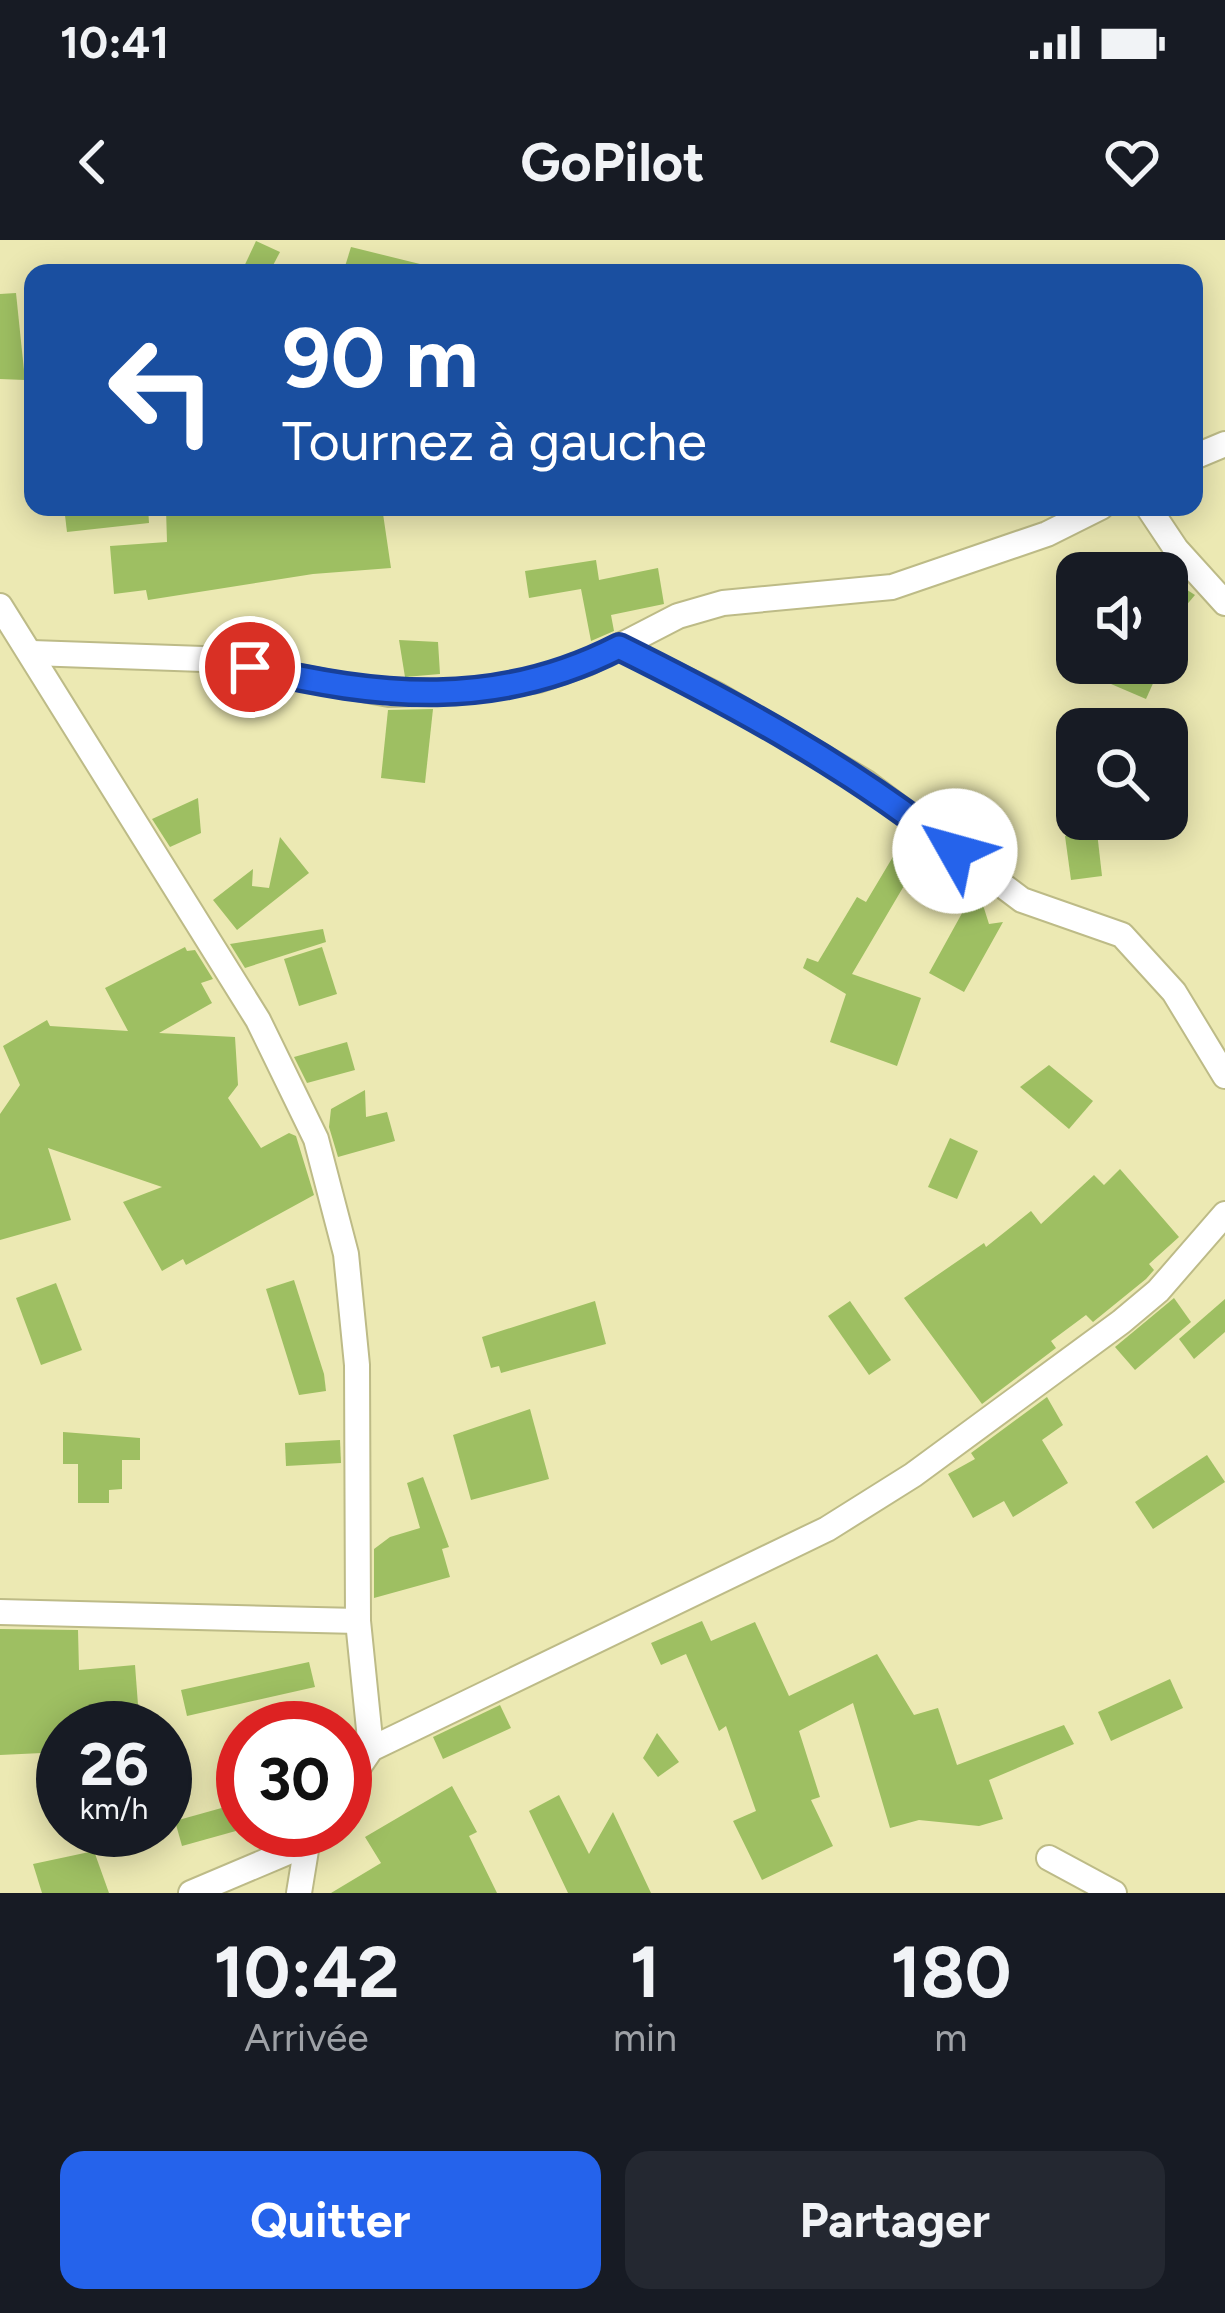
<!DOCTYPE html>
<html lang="fr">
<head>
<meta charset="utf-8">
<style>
	body { margin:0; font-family:Figtree,sans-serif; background:#242831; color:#f1f3f6; height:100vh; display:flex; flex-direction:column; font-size:45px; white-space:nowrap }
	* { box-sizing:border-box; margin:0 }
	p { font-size:39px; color:#9ea1a6 }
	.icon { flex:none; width:66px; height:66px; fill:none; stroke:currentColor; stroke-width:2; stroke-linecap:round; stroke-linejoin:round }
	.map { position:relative; height:1653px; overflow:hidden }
	.side { display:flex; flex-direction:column; background:#171b24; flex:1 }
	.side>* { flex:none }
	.top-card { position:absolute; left:24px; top:24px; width:1179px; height:252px; border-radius:24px; box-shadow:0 6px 30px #0003; background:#1a4fa0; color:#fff; overflow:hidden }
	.tools { position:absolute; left:1056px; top:312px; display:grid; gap:24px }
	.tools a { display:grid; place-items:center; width:132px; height:132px; border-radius:24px; background:#171b24; box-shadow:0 6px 30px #0003; font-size:60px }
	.speed { position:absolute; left:36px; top:1461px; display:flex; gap:24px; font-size:60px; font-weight:700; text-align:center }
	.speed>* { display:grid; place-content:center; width:156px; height:156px; border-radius:50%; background:#171b24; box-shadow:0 6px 30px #0003; line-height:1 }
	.speed small { font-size:30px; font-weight:400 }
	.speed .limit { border:18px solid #d22; background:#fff; color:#111 }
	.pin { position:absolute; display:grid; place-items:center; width:102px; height:102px; color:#fff; margin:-51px; border:6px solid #fff; border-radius:50%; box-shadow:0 3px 12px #0007 }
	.me { position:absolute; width:132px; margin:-66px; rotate:308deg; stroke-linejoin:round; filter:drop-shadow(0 0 9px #0008) }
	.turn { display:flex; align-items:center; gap:42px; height:252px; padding:0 60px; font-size:54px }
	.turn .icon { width:156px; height:156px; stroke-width:2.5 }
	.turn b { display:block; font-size:84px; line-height:102px }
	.eta { display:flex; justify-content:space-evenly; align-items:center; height:204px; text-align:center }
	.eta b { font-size:72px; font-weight:700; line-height:84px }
	.cta { display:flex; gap:24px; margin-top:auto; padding:24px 60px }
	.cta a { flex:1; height:138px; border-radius:24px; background:#2563eb; color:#fff; font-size:48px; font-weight:700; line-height:138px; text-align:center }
	.cta a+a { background:#242831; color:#f1f3f6 }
	.status { display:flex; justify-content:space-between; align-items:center; height:84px; padding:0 60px; background:#171b24; direction:ltr }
	.status svg { height:33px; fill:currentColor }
	header { display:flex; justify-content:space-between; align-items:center; height:156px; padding:0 60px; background:#171b24; font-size:54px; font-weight:700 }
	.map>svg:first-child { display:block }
	.building { fill:#9ebf62 }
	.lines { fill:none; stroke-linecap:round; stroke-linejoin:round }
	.minor-casing { stroke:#bdbb87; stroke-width:28 }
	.minor { stroke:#fff; stroke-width:24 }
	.route-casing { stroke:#184099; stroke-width:30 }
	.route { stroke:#2563eb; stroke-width:21 }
</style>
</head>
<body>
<div class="status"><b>10:41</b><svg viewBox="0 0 49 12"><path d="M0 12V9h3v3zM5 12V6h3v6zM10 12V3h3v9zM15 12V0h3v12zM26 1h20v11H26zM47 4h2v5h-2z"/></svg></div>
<header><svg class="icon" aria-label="back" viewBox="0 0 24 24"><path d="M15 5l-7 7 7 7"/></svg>GoPilot<svg class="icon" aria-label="heart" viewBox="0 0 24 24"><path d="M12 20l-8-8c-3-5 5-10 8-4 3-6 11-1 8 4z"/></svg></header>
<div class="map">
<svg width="1225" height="1653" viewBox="0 0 1225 1653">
	<rect width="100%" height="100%" fill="#ece9b3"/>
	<!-- building -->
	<g class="building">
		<path d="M256,1l24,11 -11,21h-28z"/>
		<path d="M351,7l73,18 -1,8h-80z"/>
		<path d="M16,53l9,87 -25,-1v-85z"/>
		<path d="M64,267h84l1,16 -82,9z"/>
		<path d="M205,267h177l9,61 -78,6 -165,26 -2,-10 -32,4 -4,-48 57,-4 -1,-33z"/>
		<path d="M596,320l3,20 59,-12 6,36 -53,11 3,16 -23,10 -10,-52 -52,9 -4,-27z"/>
		<path d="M1167,337l28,18 -28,33z"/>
		<path d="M399,400l39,2 2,32 -35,3z"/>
		<path d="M1062,423h57l36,16 -9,20z"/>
		<path d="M433,469l-8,74 -44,-5 7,-68z"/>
		<path d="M198,558l3,35 -31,14 -18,-28z"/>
		<path d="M1097,592l5,44 -31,4 -6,-44z"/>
		<path d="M280,597l29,36 -72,57 -24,-30 40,-31 -1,17 17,2z"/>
		<path d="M897,610l21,12 -66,112 69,24 -24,68 -67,-24 16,-48 -43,-26 4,-10 11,4 39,-65 9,5z"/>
		<path d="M977,646l12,38 14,-2 -39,70 -35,-19z"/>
		<path d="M323,689l3,13 -81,26 -15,-24z"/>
		<path d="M185,707l2,4 8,-1 18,29 -12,4 11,20 -53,30 76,4 3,48 -10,13 33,50 28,-15 7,3 18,59 -128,70 -3,-6 -21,12 -39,-69 39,-15 -114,-39 23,72 -71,20v-126l20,-29 -17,-39 44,-26 3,6 78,5 -23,-43z"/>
		<path d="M322,707l15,47 -38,12 -15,-47z"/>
		<path d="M347,802l8,28 -48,13 -13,-26z"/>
		<path d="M1049,825l44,36 -24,28 -49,-42z"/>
		<path d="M365,850l1,27 21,-5 8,29 -57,16 -9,-30 2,-18z"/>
		<path d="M950,898l28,13 -21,48 -29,-12z"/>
		<path d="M1120,929l59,68 -30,27 5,6 -8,9 -53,43 -7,-7 -35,26 5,7 -74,56 -78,-106 80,-55 2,4 45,-36 10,13 53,-49 10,10z"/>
		<path d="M294,1040l30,94 2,17 -27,4 -33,-106z"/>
		<path d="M56,1043l26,67 -41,15 -25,-67z"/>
		<path d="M1174,1058l17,24 -56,48 -20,-23z"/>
		<path d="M1225,1059v33l-31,27 -15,-20z"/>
		<path d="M595,1061l11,43 -105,29 -2,-7 -8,2 -9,-31z"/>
		<path d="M850,1061l41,59 -22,15 -41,-59z"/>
		<path d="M1047,1157l16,28 -21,15 26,43 -55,34 -9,-16 -31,17 -25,-44 27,-15 -4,-6z"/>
		<path d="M530,1169l19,70 -78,21 -18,-65z"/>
		<path d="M63,1192l77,6v22h-18v29l-13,1v13h-31v-39h-15z"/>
		<path d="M340,1200l1,23 -55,3 -1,-23z"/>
		<path d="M1207,1215l18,27 -72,47 -18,-27z"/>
		<path d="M423,1237l26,70 -7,2 8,28 -76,21v-49l16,-12 30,-9 -13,-45z"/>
		<path d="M702,1381l9,20 44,-19 34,74 88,-42 37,61 24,-7 19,57 107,-40 10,19 -85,36 14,39 -24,7 -60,-6 -29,8 -37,-125 -54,28 21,66 -9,3 22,46 -71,34 -29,-59 23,-10 -30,-85 -7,5 -33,-77 -25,11 -10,-22z"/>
		<path d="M0,1389l78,1 1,40 56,-5 4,53 -46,4v6h-30v24l-63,3z"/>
		<path d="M309,1422l6,25 -128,29 -6,-26z"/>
		<path d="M1170,1439l13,29 -72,33 -13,-29z"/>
		<path d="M500,1465l11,23 -68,31 -10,-22z"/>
		<path d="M657,1493l22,29 -21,15 -15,-19z"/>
		<path d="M452,1546l25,46 -8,4 28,57h-166l50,-30 -16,-26z"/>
		<path d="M559,1555l30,59 24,-42 38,81h-83l-39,-82z"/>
		<path d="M243,1562v27l-61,17 -7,-25z"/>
		<path d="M94,1611l15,42h-67l-9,-29z"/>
	</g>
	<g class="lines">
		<!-- minor casing -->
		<g class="minor-casing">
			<g id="minor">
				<path d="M1194,217l31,-13"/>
				<path d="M1148,267l28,42 49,54"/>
				<path d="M0,366l258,414 58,119 30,115 11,111 1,256 13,128"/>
				<path d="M619,407l98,48 148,87 157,118 100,35 52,57 51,84"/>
				<path d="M32,413l171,6 186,35 81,-3 68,-11 49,-17 91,-47 45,-13 169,-16 155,-53 54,-27"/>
				<path d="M0,1372l358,9"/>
				<path d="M345,1547l26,-38 456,-220 86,-54 208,-153 37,-31 67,-77"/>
				<path d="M1049,1618l65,35"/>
				<path d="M191,1653l116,-49"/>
				<path d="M299,1653l8,-49 8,-12"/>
			</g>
		</g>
		<!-- minor -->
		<use href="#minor" class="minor"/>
	</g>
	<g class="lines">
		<!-- route casing -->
		<g class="route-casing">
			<path id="route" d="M250,427c130,31 246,43 369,-20 119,59 232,121 336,204"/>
		</g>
		<!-- route -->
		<use href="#route" class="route"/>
	</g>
</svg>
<div class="tools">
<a><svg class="icon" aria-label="sound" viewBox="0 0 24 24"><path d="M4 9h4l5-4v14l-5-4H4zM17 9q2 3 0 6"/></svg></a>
<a><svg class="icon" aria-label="search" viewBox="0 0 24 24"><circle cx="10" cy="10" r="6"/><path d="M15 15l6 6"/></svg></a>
</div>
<div class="speed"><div>26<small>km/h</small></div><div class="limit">30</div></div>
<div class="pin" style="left:250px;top:427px;background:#d93025"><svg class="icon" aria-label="arrive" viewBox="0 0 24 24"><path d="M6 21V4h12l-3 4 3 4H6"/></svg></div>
<svg class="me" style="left:955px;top:611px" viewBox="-20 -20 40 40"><circle r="19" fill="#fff"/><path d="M0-13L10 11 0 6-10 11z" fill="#2563eb"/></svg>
<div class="top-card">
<div class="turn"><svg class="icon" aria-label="left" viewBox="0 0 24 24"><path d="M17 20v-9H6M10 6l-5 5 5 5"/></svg><div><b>90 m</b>Tournez à gauche</div></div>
</div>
</div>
<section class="side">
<div class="eta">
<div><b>10:42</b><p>Arrivée</p></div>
<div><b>1</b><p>min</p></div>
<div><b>180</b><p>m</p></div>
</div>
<div class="cta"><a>Quitter</a><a>Partager</a></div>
</section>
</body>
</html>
